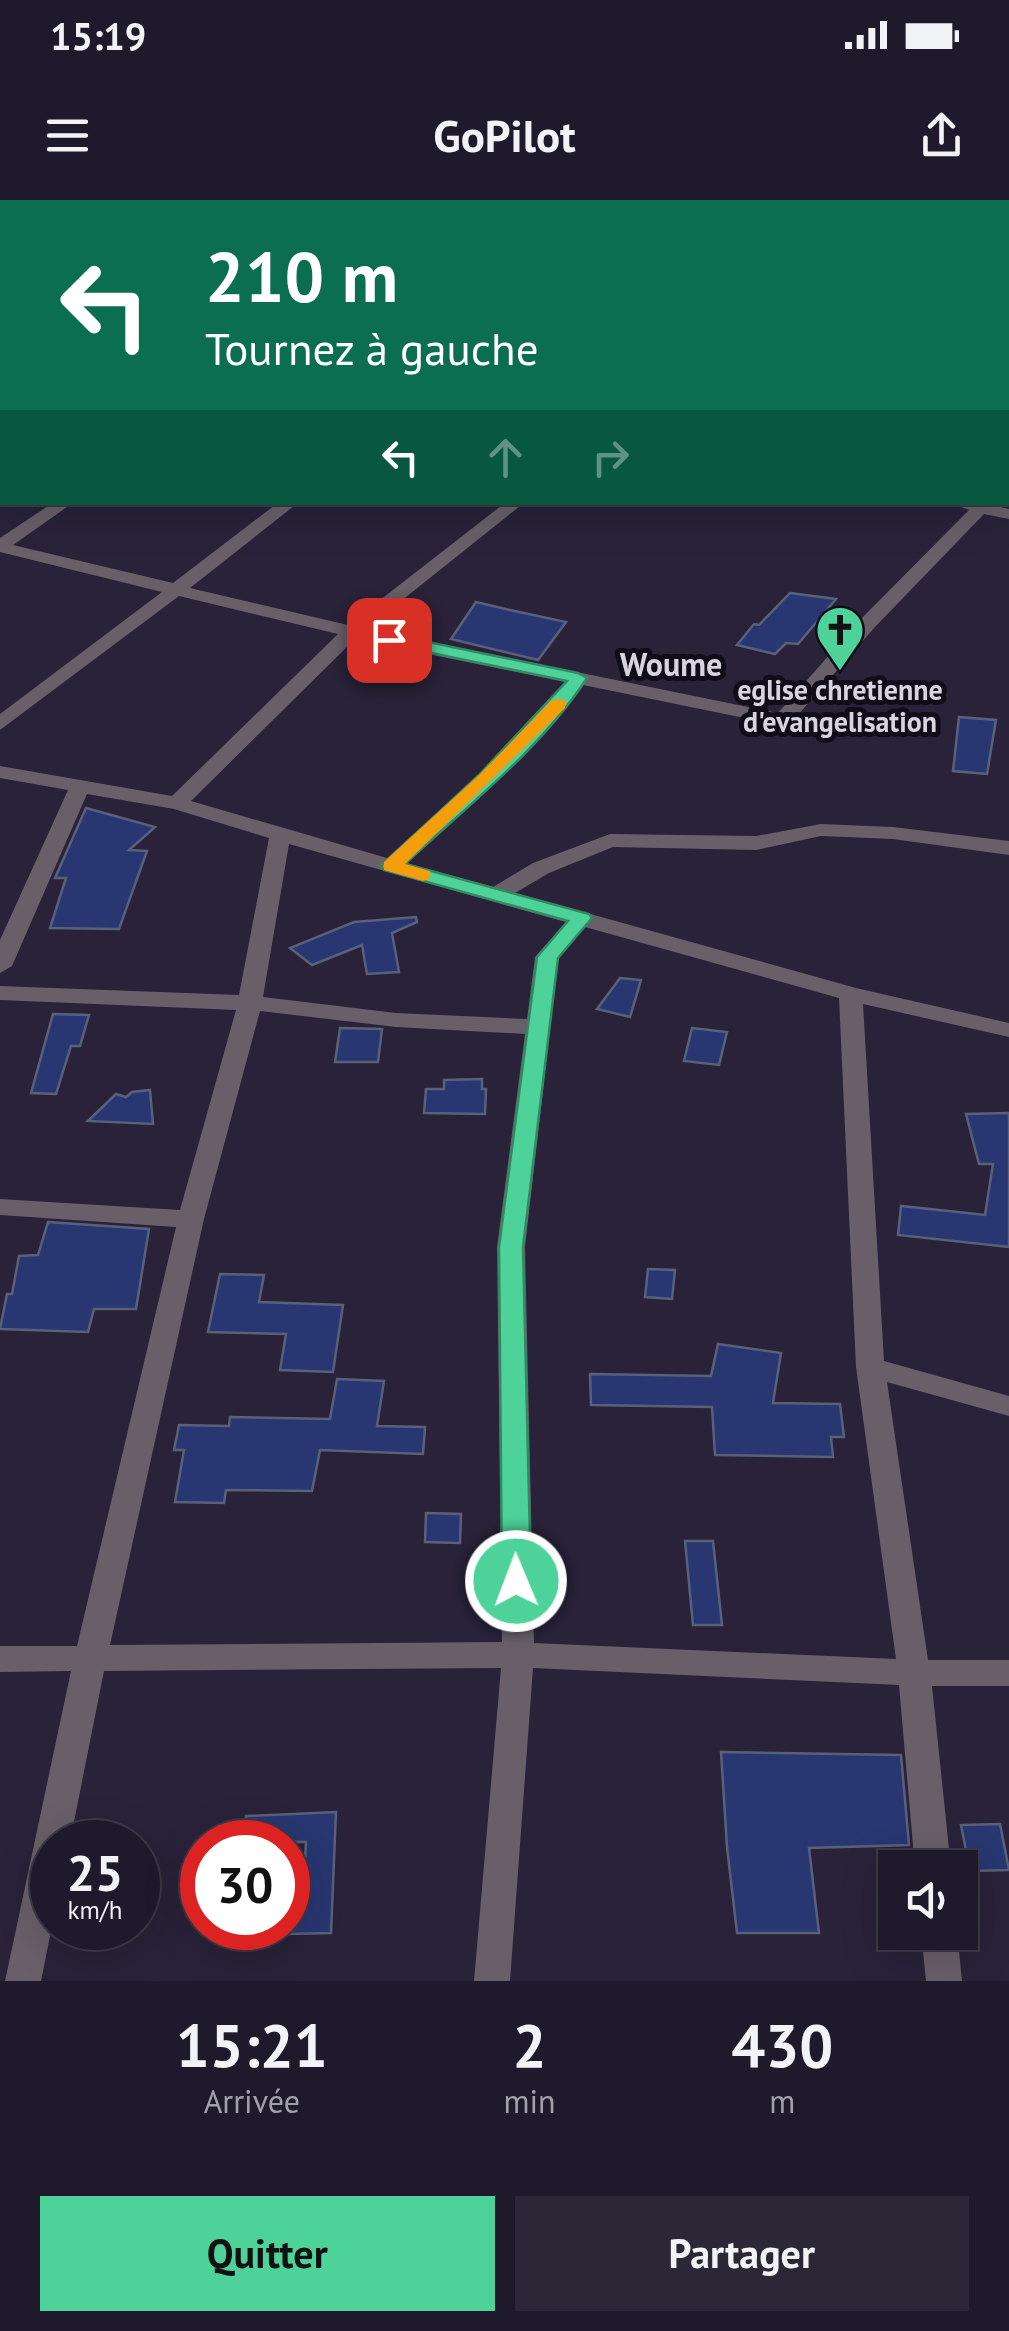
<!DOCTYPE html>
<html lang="fr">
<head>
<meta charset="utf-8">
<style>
	body { margin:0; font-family:"PT Sans",sans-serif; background:#2c2737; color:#f1f3f6; height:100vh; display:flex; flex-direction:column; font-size:38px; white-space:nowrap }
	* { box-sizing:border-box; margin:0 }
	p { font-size:32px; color:#a1a1a9 }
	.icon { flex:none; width:55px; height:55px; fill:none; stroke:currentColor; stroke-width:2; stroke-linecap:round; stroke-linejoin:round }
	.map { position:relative; height:1781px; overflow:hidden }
	.drawer { display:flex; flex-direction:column; background:#1f1a2b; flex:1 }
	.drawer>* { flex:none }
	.top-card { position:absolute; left:0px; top:0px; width:1010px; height:305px; box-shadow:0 10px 40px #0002,0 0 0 2px #3c3847; background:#0b6e4f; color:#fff; overflow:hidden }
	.tools { position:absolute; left:878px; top:1650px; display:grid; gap:20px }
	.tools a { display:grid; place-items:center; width:100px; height:100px; border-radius:0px; background:#1f1a2b; box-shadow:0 10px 40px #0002,0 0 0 2px #3c3847; font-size:50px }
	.speed { position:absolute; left:30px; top:1620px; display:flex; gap:20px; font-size:50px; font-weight:700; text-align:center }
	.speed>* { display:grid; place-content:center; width:130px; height:130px; border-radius:50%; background:#1f1a2b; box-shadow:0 10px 40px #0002,0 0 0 2px #3c3847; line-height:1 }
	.speed small { font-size:25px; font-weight:400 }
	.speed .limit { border:15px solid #d22; background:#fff; color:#111 }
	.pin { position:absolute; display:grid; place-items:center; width:85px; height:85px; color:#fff; margin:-42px; border-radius:20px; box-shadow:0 5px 15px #0006 }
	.me { position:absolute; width:110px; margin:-55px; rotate:359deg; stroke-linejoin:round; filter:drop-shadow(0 0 8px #0008) }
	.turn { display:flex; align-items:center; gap:35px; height:210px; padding:0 40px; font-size:45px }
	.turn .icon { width:130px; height:130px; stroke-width:2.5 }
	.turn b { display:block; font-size:70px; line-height:85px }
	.lanes { display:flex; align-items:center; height:95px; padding:0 40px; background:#0003; justify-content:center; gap:50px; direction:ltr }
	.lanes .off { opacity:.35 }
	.eta { display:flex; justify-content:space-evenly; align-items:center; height:170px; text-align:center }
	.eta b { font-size:60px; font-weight:600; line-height:70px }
	.primary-button { display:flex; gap:20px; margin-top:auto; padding:20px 40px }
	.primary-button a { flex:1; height:115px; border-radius:0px; background:#4dd39a; color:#111; font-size:40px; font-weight:600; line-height:115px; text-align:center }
	.primary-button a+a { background:#2c2737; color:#f1f3f6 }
	.status { display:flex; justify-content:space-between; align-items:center; height:70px; padding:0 50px; background:#1f1a2b; direction:ltr }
	.status svg { height:28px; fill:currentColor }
	header { display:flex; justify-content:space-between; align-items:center; height:130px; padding:0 40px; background:#1f1a2b; font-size:45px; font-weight:600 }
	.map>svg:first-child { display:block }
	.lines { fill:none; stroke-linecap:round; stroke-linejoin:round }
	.stream { stroke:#406987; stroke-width:5 }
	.building { fill:#283671; stroke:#58607a; stroke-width:2.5 }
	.street { fill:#685f69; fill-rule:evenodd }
	.route { fill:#4dd39a; stroke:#328964; stroke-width:2.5 }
	.slow { fill:#f59e0b }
	.labels { text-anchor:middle; stroke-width:10; stroke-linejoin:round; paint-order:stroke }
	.far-poi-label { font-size:28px; font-weight:bold; fill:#d7d3e3; stroke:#100d18 }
	.far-quarter-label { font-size:32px; font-weight:bold; fill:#d7d3e3; stroke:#100d18 }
</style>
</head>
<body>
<div class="status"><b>15:19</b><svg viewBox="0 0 49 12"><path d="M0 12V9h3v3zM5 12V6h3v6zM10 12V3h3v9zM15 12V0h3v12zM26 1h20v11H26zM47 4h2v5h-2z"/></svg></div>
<header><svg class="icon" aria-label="menu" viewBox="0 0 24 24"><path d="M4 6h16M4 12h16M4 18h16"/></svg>GoPilot<svg class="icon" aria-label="share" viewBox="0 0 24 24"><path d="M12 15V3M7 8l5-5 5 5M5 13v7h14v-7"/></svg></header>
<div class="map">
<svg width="1009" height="1781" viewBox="0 0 1009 1781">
	<rect width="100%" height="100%" fill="#292239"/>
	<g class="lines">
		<!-- stream -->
		<path class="stream" d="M732,0l12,2"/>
	</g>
	<!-- building -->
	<g class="building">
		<path d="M790,393l46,6 -38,45 -12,-1 -11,11 -38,-9 17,-21 5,1z"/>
		<path d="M476,402l34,8 56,12 -28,38 -87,-21z"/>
		<path d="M959,517l37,3 -9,54 -34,-3z"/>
		<path d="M86,608l69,19 -26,23 18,1 -28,78 -69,-1 16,-50h-11z"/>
		<path d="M416,717l1,5 -25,11 7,39 -32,2 -5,-29 -50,20 -22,-17 64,-26z"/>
		<path d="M620,778l21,2 -11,37 -33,-8z"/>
		<path d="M53,814l36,1 -9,31h-9l-15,48 -25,-1z"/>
		<path d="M340,828l42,1 -4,33h-43z"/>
		<path d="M692,828l35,4 -8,33 -35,-4z"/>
		<path d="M482,879v10h4l-1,25 -61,-1 2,-24h18v-9z"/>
		<path d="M150,890l3,34 -65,-3 28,-27 10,3 6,-5z"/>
		<path d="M1009,913v134l-111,-12 3,-29 84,9 8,-51h-14l-13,-50z"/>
		<path d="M48,1022l101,7 -13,80h-42l-6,23 -88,-3 7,-35h5l7,-38 19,-1z"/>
		<path d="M648,1069l27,1 -3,29 -27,-2z"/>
		<path d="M220,1074l44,1 -5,27 84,3 -10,67 -53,-2 6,-36 -78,-2z"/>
		<path d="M718,1144l63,9 -8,50 67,1 4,33h-13l2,20 -118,-2 -3,-48 -121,-2 -1,-31 121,2z"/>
		<path d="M337,1179l47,2 -7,45 48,1 -2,27 -103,-4 -8,41 -86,-1 -2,13 -49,-1 9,-52h-10l5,-25 50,1 1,-9 100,2z"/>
		<path d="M426,1313l35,1 -1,29 -35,-1z"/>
		<path d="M685,1341h28l9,84h-29z"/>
		<path d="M721,1552l180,3 8,90 -100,3 10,85h-82l-10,-86z"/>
		<path d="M336,1612l-5,121 -43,1v-38h15l3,-54h-61l1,-26z"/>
		<path d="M1000,1624l9,46 -39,1 -9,-46z"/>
	</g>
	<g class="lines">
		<!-- street -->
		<g class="street">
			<path d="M199,0h17l2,2h-17z"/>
			<path d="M404,0h18l2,2h-18z"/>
			<rect x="1008" y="20" width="1" height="8"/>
			<rect x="0" y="114" width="2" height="8"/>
			<rect x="1008" y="118" width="1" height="8"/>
			<path d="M2,207v10l-2,1v-10z"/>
			<path d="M1009,268v11h-1v-11z"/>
			<path d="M54,302h20l-61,43 160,38 106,-81h20l-109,86 158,37 158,-123h19l-159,127 412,84 83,-94 108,-109 -20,-8h45l-2,3 17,4v10l-25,-5 -109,113 -85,97 -7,2 -200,-41 -61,73 -115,105 86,24 40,-24 77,-29 146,2 65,-12 72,3 116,14v14l-116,-16 -72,-3 -65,14 -143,-3 -64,26 -34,20 341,95 153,35v14l-146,-33 21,357 125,35v20l-122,-34 41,278h81v26h-77l19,182h-36l-16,-183 -366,-17 -23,313h-36l27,-313 -397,3 -34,171h-18v84l-11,55h-36l66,-310 -71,1v-26h77l99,-419 -176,-12v-16l180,11 56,-200 -236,-10v-14l239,9 30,-157 -95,-29 -87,-15 -75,172 -12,7v-33l68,-150 -68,-12v-12l172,30 166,-162 -159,-38 -179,134v-16l162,-122 -162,-40v-14zM355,439l210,43 -58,67 -120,109 -196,-57zM289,644l277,78 -31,35 -8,62 -131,-6 -133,-16zM585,727l254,71 17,369 40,292 -362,-16 -9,-396 33,-289zM260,811l136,16 129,7 -28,213 5,395 -392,3 94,-426z"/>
			<path d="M921,1732h36l5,49h-36z"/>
		</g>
	</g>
	<!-- route -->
	<path class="route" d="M389,434l189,39 9,5c-46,71 -120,128 -182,186l184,50 3,4 -34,40 -35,289 8,334 -5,7 -10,4 -10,-4 -4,-7 -3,-334 38,-290 31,-36 -184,-51 -3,-4 98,-91 88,-94 -184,-38v-7z"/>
	<!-- slow -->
	<path class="slow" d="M559,499l6,1v8l-160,156 25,7v8l-7,2 -39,-11v-8l95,-87 73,-75z"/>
	<!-- icons -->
	<defs>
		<g id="church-pin" transform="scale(2.5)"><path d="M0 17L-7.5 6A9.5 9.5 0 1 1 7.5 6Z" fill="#4dd39a" stroke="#100d18"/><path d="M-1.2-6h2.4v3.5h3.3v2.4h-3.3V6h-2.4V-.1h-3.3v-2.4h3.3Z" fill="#111"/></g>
	</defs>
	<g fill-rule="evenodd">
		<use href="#church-pin" x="840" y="430"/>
	</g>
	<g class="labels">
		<!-- far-poi labels -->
		<g class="far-poi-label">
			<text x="840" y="500">eglise chretienne<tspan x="840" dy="32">d'evangelisation</tspan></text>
		</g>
		<!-- far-quarter labels -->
		<g class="far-quarter-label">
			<text x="671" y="476">Woume</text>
		</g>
	</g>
</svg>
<div class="tools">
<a><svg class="icon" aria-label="sound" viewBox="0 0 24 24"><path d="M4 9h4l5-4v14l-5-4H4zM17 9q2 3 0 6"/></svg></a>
</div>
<div class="speed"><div>25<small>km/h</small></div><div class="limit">30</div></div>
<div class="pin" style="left:389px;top:440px;background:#d93025"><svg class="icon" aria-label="arrive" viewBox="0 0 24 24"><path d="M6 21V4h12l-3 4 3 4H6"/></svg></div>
<svg class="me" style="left:516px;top:1381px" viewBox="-20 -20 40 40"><circle r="17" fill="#4dd39a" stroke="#fff" stroke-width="3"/><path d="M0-11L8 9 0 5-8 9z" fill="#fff"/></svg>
<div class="top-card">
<div class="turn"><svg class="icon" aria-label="left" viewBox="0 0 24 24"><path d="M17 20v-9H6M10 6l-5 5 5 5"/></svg><div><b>210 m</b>Tournez à gauche</div></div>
<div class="lanes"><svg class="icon" aria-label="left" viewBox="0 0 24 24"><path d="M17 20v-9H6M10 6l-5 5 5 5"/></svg><svg class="icon off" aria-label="ahead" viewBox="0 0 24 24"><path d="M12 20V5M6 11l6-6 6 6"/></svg><svg class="icon off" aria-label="right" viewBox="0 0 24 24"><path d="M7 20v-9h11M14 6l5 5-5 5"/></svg></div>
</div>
</div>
<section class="drawer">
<div class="eta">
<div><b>15:21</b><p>Arrivée</p></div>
<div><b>2</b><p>min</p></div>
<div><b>430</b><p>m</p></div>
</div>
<div class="primary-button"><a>Quitter</a><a>Partager</a></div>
</section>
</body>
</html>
